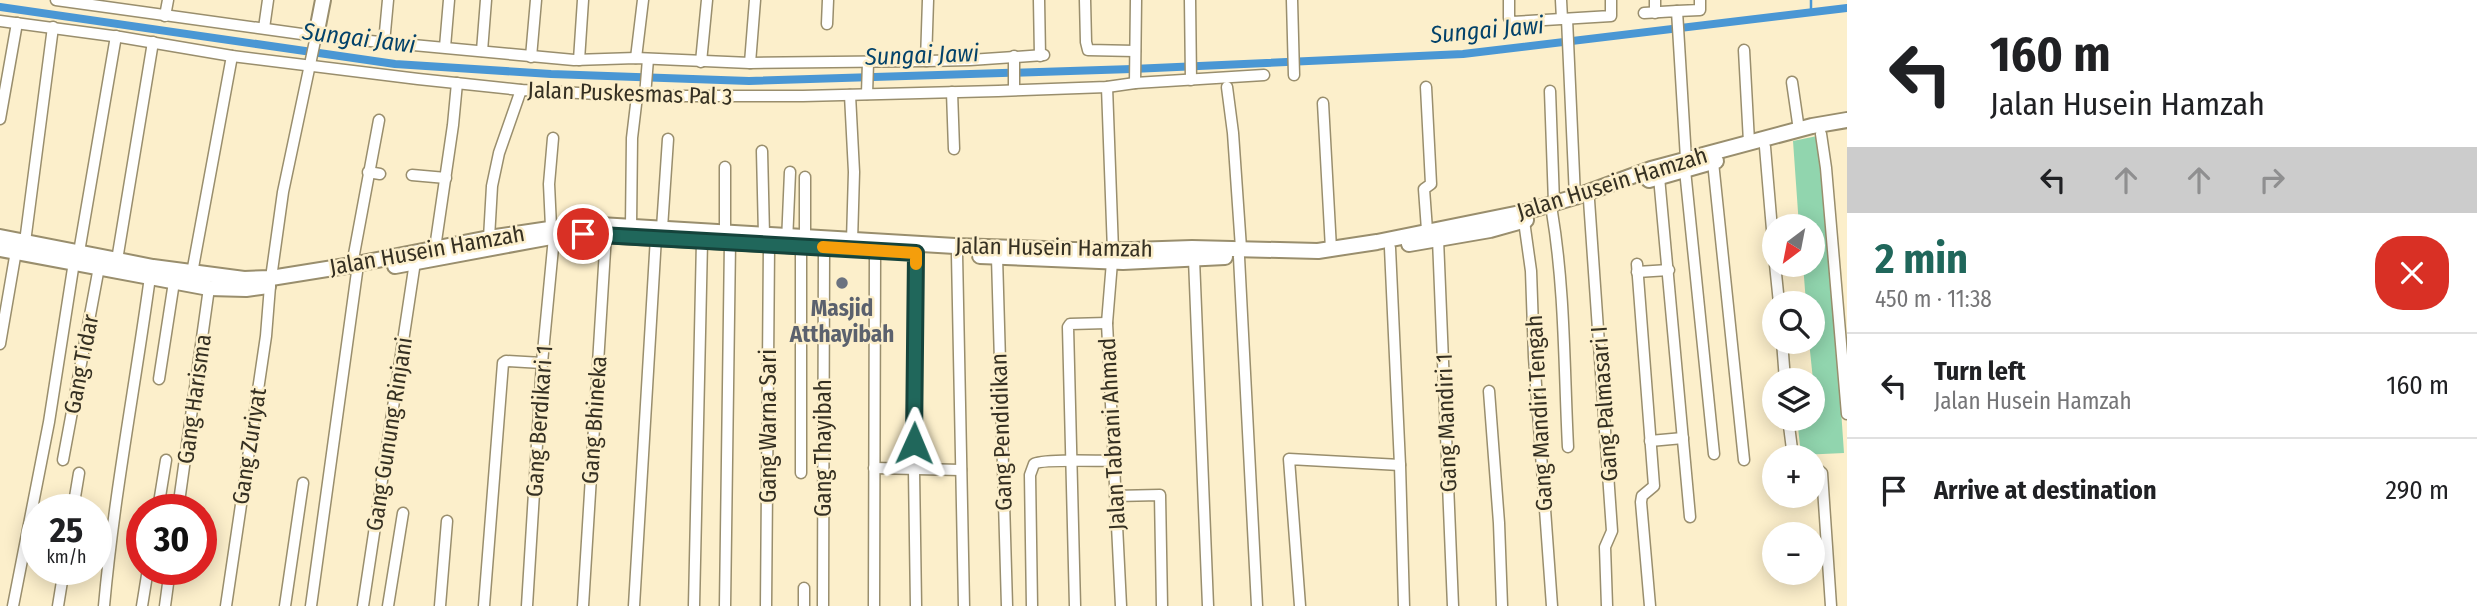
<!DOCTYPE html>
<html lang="en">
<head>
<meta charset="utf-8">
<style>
	body { margin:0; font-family:"Fira Sans Condensed",sans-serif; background:#f2f2f2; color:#202124; height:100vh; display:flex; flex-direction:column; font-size:26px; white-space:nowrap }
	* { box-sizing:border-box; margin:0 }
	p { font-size:23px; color:#757577 }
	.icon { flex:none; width:38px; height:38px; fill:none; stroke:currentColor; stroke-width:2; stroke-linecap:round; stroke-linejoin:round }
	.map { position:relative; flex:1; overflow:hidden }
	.details { display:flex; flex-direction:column; background:#fff; width:630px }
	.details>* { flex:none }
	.top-card { background:#fff; color:#202124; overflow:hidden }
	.needle { width:46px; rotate:212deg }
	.tools { position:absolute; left:1762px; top:214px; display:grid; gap:14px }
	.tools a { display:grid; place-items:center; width:63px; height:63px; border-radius:50%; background:#fff; box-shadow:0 4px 18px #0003; font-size:35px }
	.speed { position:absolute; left:21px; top:494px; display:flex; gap:14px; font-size:35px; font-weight:700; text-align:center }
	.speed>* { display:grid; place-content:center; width:91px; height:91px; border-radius:50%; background:#fff; box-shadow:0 4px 18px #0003; line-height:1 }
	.speed small { font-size:18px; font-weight:400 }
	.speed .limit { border:10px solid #d22; background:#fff; color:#111 }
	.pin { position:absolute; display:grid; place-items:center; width:60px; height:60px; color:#fff; margin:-30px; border:4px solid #fff; border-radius:50%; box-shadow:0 2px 7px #0007 }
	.me { position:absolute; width:77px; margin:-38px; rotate:1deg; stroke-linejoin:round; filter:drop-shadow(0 0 5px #0008) }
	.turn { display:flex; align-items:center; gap:24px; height:147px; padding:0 28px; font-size:32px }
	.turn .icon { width:91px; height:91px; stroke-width:2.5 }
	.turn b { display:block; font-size:49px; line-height:60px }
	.lanes { display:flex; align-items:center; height:66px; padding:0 28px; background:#0003; justify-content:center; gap:35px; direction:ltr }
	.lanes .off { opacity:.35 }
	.round { display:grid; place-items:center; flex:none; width:74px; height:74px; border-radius:28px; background:#f2f2f2 }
	.head { display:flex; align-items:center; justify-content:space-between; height:119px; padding:0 28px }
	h1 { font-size:42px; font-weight:700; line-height:52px; color:#20675b }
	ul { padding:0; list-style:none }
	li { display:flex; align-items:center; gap:21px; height:105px; padding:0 28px; border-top:2px solid #e0e0e0 }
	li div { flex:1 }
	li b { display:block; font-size:26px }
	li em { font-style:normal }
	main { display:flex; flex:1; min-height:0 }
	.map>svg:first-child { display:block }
	.green { fill:#91d5ae }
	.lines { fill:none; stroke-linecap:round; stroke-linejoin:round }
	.stream { stroke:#4a97d4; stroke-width:2.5 }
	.canal { stroke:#4a97d4; stroke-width:8 }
	.street-casing { stroke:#998e6d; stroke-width:13 }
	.secondary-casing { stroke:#998e6d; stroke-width:18 }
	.street { stroke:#fff; stroke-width:10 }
	.secondary { stroke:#fff; stroke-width:14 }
	.route-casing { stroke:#15433b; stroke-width:18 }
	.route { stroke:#20675b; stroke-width:12 }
	.slow { stroke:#f59e0b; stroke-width:12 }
	.worship-dot { fill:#6b7280; stroke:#fcefcb; stroke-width:2.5 }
	.labels { text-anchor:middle; stroke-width:5; stroke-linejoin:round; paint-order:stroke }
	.street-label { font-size:23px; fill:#353022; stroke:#fcefcb }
	.worship-label { font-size:23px; font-weight:bold; fill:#5b616d; stroke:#fcefcb }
	.water-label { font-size:24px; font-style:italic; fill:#03426a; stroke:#fcefcb }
</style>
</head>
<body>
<main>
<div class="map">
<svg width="1847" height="606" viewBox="0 0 1847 606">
	<rect width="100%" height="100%" fill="#fcefcb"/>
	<!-- green -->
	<path class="green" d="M1822,135l22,318 -43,2 -4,-37h16v-38l-4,-39h4v-38h-7l-3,-39h10v-38h-14l-6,-85z"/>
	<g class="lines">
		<!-- stream -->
		<path class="stream" d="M1811,0v13"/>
		<!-- canal -->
		<path class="canal" d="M0,7l395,57 156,10 198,7 383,-12 331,-15 384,-46"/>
		<!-- street casing -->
		<g class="street-casing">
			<g id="street">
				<path d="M56,0l260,36 258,24 62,-2 114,5 176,-2 2,-61"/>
				<path d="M1039,0l1,56"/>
				<path d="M1085,0l1,42 2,8 47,1"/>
				<path d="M1190,0l1,80"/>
				<path d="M1292,0l2,75"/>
				<path d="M1509,0v18l3,4 99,-6v-16"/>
				<path d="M1561,0l1,19"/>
				<path d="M1655,0v13"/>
				<path d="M1677,11l23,-1v-10"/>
				<path d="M1644,13l33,-2 9,148"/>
				<path d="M165,16l3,-16"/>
				<path d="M1567,19l8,178"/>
				<path d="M0,21l120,16 112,19 186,23 103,11 116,6h166l195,-5 109,-4 28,-4 129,-8"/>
				<path d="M827,24l1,-24"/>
				<path d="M264,28l4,-28"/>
				<path d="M384,43l4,-43"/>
				<path d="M445,47l4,-47"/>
				<path d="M1744,50l5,92"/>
				<path d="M482,51l4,-51"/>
				<path d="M531,57l5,-57"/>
				<path d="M636,58l7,-58"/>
				<path d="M579,60l4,-60"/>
				<path d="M926,61l44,-1 74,-5"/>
				<path d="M701,62l6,-62"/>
				<path d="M750,63l5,-63"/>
				<path d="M1792,82l7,48"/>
				<path d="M1135,83l1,-83"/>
				<path d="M1107,87l6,164"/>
				<path d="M1227,87l6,46 8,115"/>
				<path d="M1426,87l5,97 -7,5 3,41"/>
				<path d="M1014,89v-33"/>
				<path d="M1550,91l4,112"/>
				<path d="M952,92l2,57"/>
				<path d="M867,94l1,-32"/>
				<path d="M850,95l4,77 -2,69"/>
				<path d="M645,96l3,-37"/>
				<path d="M1323,103l8,146"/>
				<path d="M0,119l17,-96"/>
				<path d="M1821,134l5,34 21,246"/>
				<path d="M1765,147l9,106"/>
				<path d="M762,151l2,84"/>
				<path d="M1713,162l31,298"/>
				<path d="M1685,170l29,284"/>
				<path d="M368,172l12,2"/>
				<path d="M412,175l34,3"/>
				<path d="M1659,177l31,340"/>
				<path d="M1589,200l23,331 -7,16 2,59"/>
				<path d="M1552,212c13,78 12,157 16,235"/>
				<path d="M1524,221l7,50 3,86 18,249"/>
				<path d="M631,226l1,-88 5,-42"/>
				<path d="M551,227l-2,-43 4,-46"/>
				<path d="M662,228l6,-89"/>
				<path d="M725,232v-65"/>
				<path d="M489,238l3,-52 7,-33 22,-63"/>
				<path d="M805,238v-61"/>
				<path d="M1438,239l15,367"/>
				<path d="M25,242l28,-215"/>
				<path d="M787,242l3,-70"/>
				<path d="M435,248l18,-123 4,-42"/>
				<path d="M1390,248l10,217 4,141"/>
				<path d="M79,252l37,-216"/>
				<path d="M957,254l7,352"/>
				<path d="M997,257l10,349"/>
				<path d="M1239,257l18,349"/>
				<path d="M1194,259l14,347"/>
				<path d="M117,260l36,-218"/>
				<path d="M1112,262l-5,61 14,283"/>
				<path d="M1637,264l17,222 -12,10 -1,6 9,104"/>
				<path d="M1775,264l4,39"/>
				<path d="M352,265l27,-145"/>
				<path d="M1637,272l32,-2"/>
				<path d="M192,273l40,-217"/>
				<path d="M271,278l12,-86 33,-156"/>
				<path d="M1782,341l3,39"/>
				<path d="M0,344l16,-93"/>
				<path d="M159,379l15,-97"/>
				<path d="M1489,391l10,132 3,83"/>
				<path d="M1788,418l5,39"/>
				<path d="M1650,441l33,-3"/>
				<path d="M63,460l36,-193"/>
				<path d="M1813,465l9,8 9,133"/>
				<path d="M874,468l87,2"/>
				<path d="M801,473v-227"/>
				<path d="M1115,496l45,-1 2,111"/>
				<path d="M73,509l6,-36"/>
				<path d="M158,509l8,-49"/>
				<path d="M178,509l31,-221"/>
				<path d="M13,606l36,-184 25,-160"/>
				<path d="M58,606l6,-37"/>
				<path d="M104,606c10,-111 31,-219 46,-329"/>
				<path d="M142,606l6,-37"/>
				<path d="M165,606l5,-37"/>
				<path d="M226,606l40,-270 4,-50"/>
				<path d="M285,606l18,-123"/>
				<path d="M311,606l46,-334"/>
				<path d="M363,606l52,-344"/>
				<path d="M388,606l15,-93"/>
				<path d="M440,606l7,-85"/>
				<path d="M484,606l19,-243 3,-2 36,2"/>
				<path d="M527,606l15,-243 12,-126"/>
				<path d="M583,606l23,-372"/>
				<path d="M634,606l22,-369"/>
				<path d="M694,606l8,-365"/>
				<path d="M725,606l5,-364"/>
				<path d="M766,606l3,-361"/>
				<path d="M804,606v-18"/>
				<path d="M823,606l1,-359"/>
				<path d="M874,606l1,-355"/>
				<path d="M916,606l-2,-136 2,-217"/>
				<path d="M1032,606l-2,-131 4,-11c7,-5 66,-3 80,-3"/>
				<path d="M1075,606l-7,-279 2,-3 37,-1"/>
				<path d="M1300,606l-11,-147 111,6"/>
			</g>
		</g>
		<!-- secondary casing -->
		<g class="secondary-casing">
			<g id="secondary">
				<path d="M316,36l7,-36"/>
				<path d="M1649,180l67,-19"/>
				<path d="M0,237l153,30 91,12 27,-1 81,-13 137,-27 94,-14 372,22 148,5 89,-3 126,3 59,-9 148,-30 50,-15 76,-28 161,-43 35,-6"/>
				<path d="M1409,244l81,-14 36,-10"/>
				<path d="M0,249l209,39 37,1 22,-3"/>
				<path d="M980,256l143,6 102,-5"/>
				<path d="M395,266l156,-29 33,-3 219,12"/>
			</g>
		</g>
		<!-- street -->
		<use href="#street" class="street"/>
		<!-- secondary -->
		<use href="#secondary" class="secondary"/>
	</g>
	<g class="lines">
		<!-- route casing -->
		<g class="route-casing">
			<path id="route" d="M583,234l333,19 -2,190"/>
		</g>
		<!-- route -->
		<use href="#route" class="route"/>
		<!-- slow -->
		<path class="slow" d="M823,247l93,6v11"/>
	</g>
	<!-- markers -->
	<circle class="worship-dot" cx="842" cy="283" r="7"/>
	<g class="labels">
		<!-- street labels -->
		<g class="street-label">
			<text transform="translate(630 93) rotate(2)" y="8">Jalan Puskesmas Pal 3</text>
			<text transform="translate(1612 183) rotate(-17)" y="8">Jalan Husein Hamzah</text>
			<text transform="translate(1054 247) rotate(1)" y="8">Jalan Husein Hamzah</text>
			<text transform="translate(427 250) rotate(-10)" y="8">Jalan Husein Hamzah</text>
			<text transform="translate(81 364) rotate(-79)" y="8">Gang Tidar</text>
			<text transform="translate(194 399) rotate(-82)" y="8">Gang Harisma</text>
			<text transform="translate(1604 404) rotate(-94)" y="8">Gang Palmasari I</text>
			<text transform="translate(1539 413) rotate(-93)" y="8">Gang Mandiri Tengah</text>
			<text transform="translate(594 420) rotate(-86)" y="8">Gang Bhineka</text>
			<text transform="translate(539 421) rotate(-86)" y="8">Gang Berdikari 1</text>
			<text transform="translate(1446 423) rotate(-92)" y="8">Gang Mandiri 1</text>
			<text transform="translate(768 426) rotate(-90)" y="8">Gang Warna Sari</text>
			<text transform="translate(1001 432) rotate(-92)" y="8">Gang Pendidikan</text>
			<text transform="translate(389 434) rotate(-81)" y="8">Gang Gunung Rinjani</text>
			<text transform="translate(1112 434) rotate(-93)" y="8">Jalan Tabrani Ahmad</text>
			<text transform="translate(249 446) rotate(-81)" y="8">Gang Zuriyat</text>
			<text transform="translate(823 448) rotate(-90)" y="8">Gang Thayibah</text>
		</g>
		<!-- worship labels -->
		<g class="worship-label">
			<text x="842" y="316">Masjid<tspan x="842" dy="26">Atthayibah</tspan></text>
		</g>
		<!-- water labels -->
		<g class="water-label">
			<text transform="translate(1487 30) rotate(-5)" y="8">Sungai Jawi</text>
			<text transform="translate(359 38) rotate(7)" y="8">Sungai Jawi</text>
			<text transform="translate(922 55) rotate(-2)" y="8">Sungai Jawi</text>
		</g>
	</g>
</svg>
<div class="tools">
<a><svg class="needle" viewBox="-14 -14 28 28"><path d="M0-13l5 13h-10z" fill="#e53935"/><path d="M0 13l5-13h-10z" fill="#757577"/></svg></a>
<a><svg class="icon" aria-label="search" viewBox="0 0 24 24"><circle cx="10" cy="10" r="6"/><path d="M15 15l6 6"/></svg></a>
<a><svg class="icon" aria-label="layers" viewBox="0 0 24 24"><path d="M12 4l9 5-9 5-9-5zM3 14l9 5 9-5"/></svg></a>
<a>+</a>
<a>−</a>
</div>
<div class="speed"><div>25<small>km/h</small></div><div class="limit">30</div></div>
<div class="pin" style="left:583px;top:234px;background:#d93025"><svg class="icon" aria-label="arrive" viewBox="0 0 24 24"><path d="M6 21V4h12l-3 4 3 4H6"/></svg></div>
<svg class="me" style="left:914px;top:443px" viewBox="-20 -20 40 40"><path d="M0-17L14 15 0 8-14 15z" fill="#20675b" stroke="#fff" stroke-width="4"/></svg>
</div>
<section class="details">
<div class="top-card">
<div class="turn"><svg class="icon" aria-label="left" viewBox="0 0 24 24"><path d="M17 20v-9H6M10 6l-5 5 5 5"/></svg><div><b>160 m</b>Jalan Husein Hamzah</div></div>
<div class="lanes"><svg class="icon" aria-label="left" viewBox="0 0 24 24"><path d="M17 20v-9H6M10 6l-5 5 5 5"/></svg><svg class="icon off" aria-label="ahead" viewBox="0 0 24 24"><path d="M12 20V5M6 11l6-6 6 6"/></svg><svg class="icon off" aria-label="ahead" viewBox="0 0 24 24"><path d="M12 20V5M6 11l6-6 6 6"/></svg><svg class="icon off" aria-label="right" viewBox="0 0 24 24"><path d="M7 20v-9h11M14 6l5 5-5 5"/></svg></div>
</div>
<div class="head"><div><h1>2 min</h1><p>450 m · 11:38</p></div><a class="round" style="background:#d93025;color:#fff"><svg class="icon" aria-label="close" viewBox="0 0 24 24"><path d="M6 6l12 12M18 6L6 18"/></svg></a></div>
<ul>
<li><svg class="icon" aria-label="left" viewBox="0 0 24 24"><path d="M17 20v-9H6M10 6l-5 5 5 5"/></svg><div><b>Turn left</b><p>Jalan Husein Hamzah</p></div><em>160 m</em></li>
<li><svg class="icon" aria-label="arrive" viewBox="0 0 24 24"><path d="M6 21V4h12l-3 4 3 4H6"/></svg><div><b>Arrive at destination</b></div><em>290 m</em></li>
</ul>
</section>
</main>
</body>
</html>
